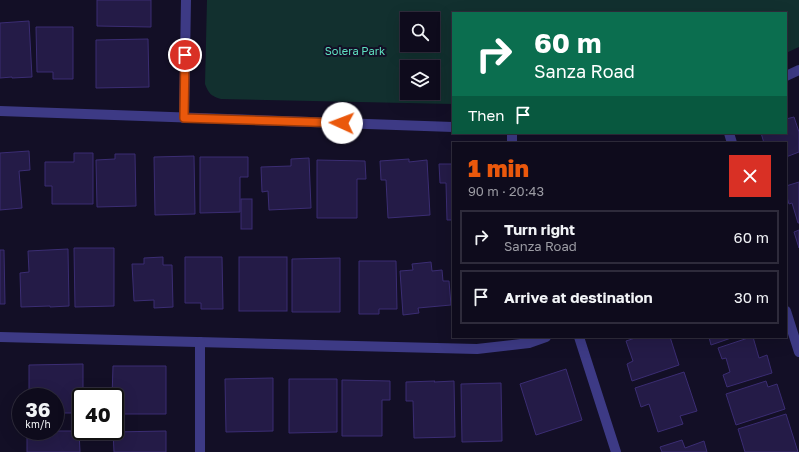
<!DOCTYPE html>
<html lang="en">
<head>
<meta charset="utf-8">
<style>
	body { margin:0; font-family:"Golos Text",sans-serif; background:#171425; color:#f1f3f6; height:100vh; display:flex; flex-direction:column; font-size:15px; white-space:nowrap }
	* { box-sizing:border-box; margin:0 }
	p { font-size:13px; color:#9b9ba3 }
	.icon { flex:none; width:22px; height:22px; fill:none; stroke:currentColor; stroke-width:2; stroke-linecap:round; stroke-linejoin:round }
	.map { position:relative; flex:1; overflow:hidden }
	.panel { position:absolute; left:452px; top:142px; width:335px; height:196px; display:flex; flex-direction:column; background:#0e0b1c; border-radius:0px; box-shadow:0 4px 16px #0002,0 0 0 1px #2e2b3b }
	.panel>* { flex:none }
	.hud { position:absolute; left:452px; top:12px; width:335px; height:122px; border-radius:0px; box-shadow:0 4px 16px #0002,0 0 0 1px #2e2b3b; background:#0b6e4f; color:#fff; overflow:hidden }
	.fabs { position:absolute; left:400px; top:12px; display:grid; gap:8px }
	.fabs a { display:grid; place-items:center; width:40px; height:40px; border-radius:0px; background:#0e0b1c; box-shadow:0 4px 16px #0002,0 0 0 1px #2e2b3b; font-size:20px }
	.speed { position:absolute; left:12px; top:388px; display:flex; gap:8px; font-size:20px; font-weight:700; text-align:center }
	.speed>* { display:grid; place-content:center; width:52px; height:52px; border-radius:50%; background:#0e0b1c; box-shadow:0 4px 16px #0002,0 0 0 1px #2e2b3b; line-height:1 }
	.speed small { font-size:10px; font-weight:400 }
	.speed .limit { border:2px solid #111; border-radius:6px; background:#fff; color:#111 }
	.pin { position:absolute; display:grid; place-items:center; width:34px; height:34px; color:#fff; margin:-17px; border:2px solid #fff; border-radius:50%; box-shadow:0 1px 4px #0007 }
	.me { position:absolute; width:44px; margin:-22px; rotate:272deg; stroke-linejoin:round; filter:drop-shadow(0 0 3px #0008) }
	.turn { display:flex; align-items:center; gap:14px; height:84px; padding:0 16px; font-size:18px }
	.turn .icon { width:52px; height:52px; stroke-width:2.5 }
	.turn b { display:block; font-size:28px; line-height:34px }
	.then { display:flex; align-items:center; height:38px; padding:0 16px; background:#0003; gap:8px; font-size:15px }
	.round { display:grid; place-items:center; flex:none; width:42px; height:42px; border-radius:0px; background:#171425 }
	.headline { display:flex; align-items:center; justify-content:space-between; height:68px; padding:0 16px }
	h1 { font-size:24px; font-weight:800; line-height:30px; color:#ea580c }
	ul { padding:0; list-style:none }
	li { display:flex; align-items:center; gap:12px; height:54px; margin:0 8px 6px; padding:0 8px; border:2px solid #2e2b3b; border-radius:0px }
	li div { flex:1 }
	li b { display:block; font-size:15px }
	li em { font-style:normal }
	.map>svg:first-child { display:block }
	.green { fill:#12302f; fill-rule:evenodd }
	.building { fill:#241b47; stroke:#3b2d73 }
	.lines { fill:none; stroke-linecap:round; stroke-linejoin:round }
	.minor { stroke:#3d3a85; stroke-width:10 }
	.route-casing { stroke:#983908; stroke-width:10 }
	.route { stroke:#ea580c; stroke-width:7 }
	.labels { text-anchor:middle; stroke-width:4; stroke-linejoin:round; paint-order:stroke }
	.park-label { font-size:11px; fill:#5fe0c0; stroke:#130f26 }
</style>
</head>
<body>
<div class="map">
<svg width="799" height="452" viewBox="0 0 799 452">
	<rect width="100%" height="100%" fill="#130f26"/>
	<!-- green -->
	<path class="green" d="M207,0h592v47l-13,6v-40h-333v91l-232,-5c-10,-3 -12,-5 -16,-15zM407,19h26v26h-26zM407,67h26v26h-26z"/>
	<!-- building -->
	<g class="building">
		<path d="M97,0h54v27l-54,-1z"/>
		<path d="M29,21l3,56 -20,1v-1l-12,1v-55z"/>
		<path d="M36,27h37v52h-20v-7h-16z"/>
		<path d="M148,39l1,48 -53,1v-48z"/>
		<path d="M794,117l5,15v20l-13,5v-14h-22l-3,-10h25v-14z"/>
		<path d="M29,151l1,19 -11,1 3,37 -22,2v-57z"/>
		<path d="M74,153h19v51h-41v-18h-7v-24h29z"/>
		<path d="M115,154h20l1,52 -39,1 -1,-47 19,-1z"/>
		<path d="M194,156l1,58 -40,1 -1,-58z"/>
		<path d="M200,157h48v20h-8v35l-40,1z"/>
		<path d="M309,158l2,50 -42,2 -1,-19 -6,1 -1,-25 30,-1v-7z"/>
		<path d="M409,159v3l18,-2 3,55 -42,3 -2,-38h-5l-1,-19z"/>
		<path d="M317,160l48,1 1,18h-9v39h-40z"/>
		<path d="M439,164h14v56h-6l-1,-37h-6z"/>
		<path d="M799,182v41h-1l-6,-20 -3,1 -3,-10v-8z"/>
		<rect x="241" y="199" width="11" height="30"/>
		<path d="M799,230v18l-5,-16z"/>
		<path d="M74,248h40v58l-39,1z"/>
		<path d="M68,249l1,57 -19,1v-1l-29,1 -1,-34 9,-1 -1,-21z"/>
		<path d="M0,250h4l1,54h-5z"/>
		<path d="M163,257v8h9l1,42 -19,1v-8l-20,1 -2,-37h12v-6z"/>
		<path d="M185,257h37l1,52h-22v-6h-16z"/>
		<rect x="239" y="257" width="48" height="54"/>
		<path d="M340,258v54h-48v-53z"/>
		<path d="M359,261h37l1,48h-18v5h-20z"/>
		<path d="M431,262l1,9 10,-1 1,11h6l2,24 -33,3 1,5 -16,2 -3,-44 13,-1 -1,-6z"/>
		<path d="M638,337h32l9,28 -47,16 -5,-17 6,-3 -7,-20z"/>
		<path d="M709,337h25l-23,8z"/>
		<path d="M751,337h2l6,21 8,-3 5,18 -45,14 -4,-12 7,-3 -4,-14 -4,1 -4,-11z"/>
		<path d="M83,364v33h-2v16h-26v-16h-26v-32z"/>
		<path d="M113,366h53v48h-51v-17h-3z"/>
		<path d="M566,369l16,51 -46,15 -16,-51z"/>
		<path d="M684,372l13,39 -17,5 3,8 -25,8 -9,-28 -8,3 -6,-19z"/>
		<path d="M273,378v53l-47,1 -1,-53z"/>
		<path d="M289,379h48v53l-48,1z"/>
		<path d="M342,380l48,1v19h-8v36h-40z"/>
		<path d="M435,381l-1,1 20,-1 1,56 -41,1 -1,-37h-7v-19z"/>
		<path d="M766,381l2,6 9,-3 8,25 -49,16 -10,-31z"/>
		<path d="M501,383l1,58 -40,1 -1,-58z"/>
		<path d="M786,414l12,38h-53l-7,-23z"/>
		<path d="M27,431h52l1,21h-53z"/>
		<path d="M166,431v21h-52l-1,-20z"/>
		<path d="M682,440l3,8 19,-7 3,11h-45l-2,-5z"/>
	</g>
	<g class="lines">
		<!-- minor -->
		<g class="minor">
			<path d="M786,76l13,-6"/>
			<path d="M0,111l453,16"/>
			<path d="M184,118l2,-118"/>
			<path d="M729,133l3,10"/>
			<path d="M512,143v-10"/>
			<path d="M786,311l13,41"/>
			<path d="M0,337l477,12 52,-6 17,-6"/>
			<path d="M579,337l37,115"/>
			<path d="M200,452v-110"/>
		</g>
	</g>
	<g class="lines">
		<!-- route casing -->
		<g class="route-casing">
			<path id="route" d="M185,55l-1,63 158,5"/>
		</g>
		<!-- route -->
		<use href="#route" class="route"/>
	</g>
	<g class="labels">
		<!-- park labels -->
		<g class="park-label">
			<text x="355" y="55">Solera Park</text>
		</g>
	</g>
</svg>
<div class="fabs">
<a><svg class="icon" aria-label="search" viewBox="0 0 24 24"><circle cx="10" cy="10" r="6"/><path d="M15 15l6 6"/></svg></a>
<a><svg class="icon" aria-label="layers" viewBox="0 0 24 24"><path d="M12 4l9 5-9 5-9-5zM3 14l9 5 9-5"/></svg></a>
</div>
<div class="speed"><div>36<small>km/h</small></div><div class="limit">40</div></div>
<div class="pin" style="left:185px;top:55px;background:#d93025"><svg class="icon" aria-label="arrive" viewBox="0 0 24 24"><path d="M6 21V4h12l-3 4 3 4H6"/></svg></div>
<svg class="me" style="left:342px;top:123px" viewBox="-20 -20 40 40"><circle r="19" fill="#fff"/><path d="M0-13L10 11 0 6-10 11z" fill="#ea580c"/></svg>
<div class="hud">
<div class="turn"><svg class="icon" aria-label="right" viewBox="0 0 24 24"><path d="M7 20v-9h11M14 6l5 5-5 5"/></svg><div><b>60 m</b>Sanza Road</div></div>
<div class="then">Then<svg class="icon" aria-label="arrive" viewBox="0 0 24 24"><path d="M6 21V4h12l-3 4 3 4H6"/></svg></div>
</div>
<section class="panel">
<div class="headline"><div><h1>1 min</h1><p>90 m · 20:43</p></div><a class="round" style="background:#d93025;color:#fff"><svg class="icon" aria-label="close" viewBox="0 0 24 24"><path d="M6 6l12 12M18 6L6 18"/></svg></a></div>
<ul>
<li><svg class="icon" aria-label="right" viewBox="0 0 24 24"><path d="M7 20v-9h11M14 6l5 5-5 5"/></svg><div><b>Turn right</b><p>Sanza Road</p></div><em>60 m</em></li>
<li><svg class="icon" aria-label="arrive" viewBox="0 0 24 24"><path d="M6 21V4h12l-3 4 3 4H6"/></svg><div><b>Arrive at destination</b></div><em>30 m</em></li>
</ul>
</section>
</div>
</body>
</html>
